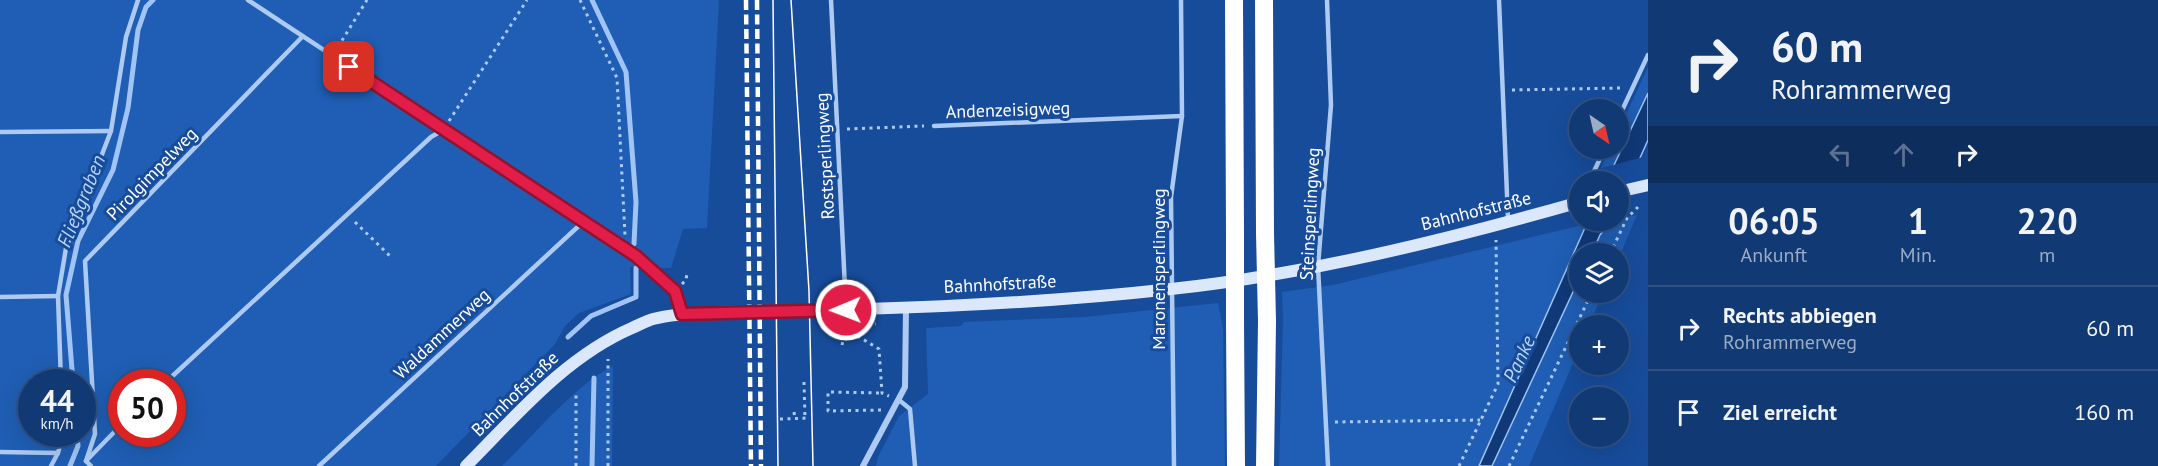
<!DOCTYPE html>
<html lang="de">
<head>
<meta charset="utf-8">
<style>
	body { margin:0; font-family:"PT Sans",sans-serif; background:#1e447c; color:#f1f3f6; height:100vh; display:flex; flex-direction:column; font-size:22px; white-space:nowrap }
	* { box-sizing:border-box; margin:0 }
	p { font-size:20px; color:#9cacc5 }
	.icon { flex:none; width:33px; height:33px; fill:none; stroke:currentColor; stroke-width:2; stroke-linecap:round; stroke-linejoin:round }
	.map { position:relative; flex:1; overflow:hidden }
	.details { display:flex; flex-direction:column; background:#113974; width:510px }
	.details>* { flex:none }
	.top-card { background:#113974; color:#f1f3f6; overflow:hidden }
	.needle { width:39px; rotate:146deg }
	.controls { position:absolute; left:1569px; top:99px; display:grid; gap:12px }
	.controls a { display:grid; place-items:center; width:60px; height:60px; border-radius:50%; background:#113974; box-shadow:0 6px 24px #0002,0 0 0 2px #305386; font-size:30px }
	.speed { position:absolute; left:18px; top:369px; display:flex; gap:12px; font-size:30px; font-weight:700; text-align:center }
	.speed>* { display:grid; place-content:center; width:78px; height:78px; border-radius:50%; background:#113974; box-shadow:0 6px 24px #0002,0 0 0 2px #305386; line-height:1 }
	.speed small { font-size:15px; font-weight:400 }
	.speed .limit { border:9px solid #d22; background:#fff; color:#111 }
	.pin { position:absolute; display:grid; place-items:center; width:51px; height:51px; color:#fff; margin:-26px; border-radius:12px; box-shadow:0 3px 9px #0006 }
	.me { position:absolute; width:66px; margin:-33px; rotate:269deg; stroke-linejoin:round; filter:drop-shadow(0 0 4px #0008) }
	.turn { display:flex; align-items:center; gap:21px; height:126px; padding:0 24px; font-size:27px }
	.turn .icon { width:78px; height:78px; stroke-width:2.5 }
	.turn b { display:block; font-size:42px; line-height:51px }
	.lanes { display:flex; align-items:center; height:57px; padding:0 24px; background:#0003; justify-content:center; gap:30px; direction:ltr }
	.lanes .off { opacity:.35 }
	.eta { display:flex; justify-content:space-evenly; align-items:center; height:102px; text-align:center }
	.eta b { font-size:36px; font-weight:800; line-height:42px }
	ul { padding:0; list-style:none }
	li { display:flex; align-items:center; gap:18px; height:84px; padding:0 24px; border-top:2px solid #305386 }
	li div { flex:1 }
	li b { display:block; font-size:22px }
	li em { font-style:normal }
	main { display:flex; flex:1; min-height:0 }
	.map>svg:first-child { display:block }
	.green { fill:#1f5eb4; fill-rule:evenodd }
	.water { fill:#0f3978; stroke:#9fc4f5; stroke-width:1.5 }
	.pier { fill:#174c9b }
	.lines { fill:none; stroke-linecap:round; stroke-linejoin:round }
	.stream { stroke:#9fc4f5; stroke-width:5 }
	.path { stroke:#accaf2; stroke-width:3; stroke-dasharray:3 4.5; stroke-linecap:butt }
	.lane { stroke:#accaf2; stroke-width:4.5 }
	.street { stroke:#accaf2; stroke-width:6 }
	.secondary { stroke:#dbe8fc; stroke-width:12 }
	.highway { stroke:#fff; stroke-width:18 }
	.tram { stroke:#fff; stroke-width:1.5 }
	.rail { stroke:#fff; stroke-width:4.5; stroke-dasharray:10 4.5; stroke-linecap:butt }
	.highway-bridge { stroke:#fff; stroke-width:18 }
	.route-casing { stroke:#92132f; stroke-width:15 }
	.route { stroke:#e11d48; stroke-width:10 }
	.labels { text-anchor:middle; stroke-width:6; stroke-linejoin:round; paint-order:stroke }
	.street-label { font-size:18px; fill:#fff; stroke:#174c9b }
	.water-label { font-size:20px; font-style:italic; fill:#b9d4f9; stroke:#174c9b }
</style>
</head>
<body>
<main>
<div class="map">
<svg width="1648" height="466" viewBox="0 0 1648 466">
	<rect width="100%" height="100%" fill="#174c9b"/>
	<!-- green -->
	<g class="green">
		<path d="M0,0h719l-12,228 -24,1 -12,39 -41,-1 1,27 -52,19 -14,13 -10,18 -119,122h-436zM32,382h50v52h-50zM122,382h50v52h-50z"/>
		<path d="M1648,67v26l-34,72 -13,3 9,-19 8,-1 1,-18z"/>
		<path d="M1637,215l-18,42 -1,-3h-26l8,-19 11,-14 7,-1 1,-2z"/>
		<path d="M1586,224l-107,242h-200l4,-146 -1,-28 51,-7z"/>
		<path d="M1579,279l1,13 23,1 -14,32 -9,1 -1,23 -50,117h-37z"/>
		<path d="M1218,303l5,25 2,138h-349l2,-9 21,-41 29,-22 -2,-66 35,-2 3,-4 121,-5z"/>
		<path d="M613,366l-1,100h-110c31,-30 74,-82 111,-100z"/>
	</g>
	<!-- water -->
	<g class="water">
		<path d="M1648,93v47l-29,65 -1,-23h-12z"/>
		<path d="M1588,221h23l-11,14 -8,18 -12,1 -1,25 -87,187h-13z"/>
	</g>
	<!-- pier -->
	<path class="pier" d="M1643,157l-22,49 -3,2v-26h-15l7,-16z"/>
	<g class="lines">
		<!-- stream -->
		<g class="stream">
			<path d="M592,0l34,72 10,130 -2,42"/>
			<path d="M568,337l23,-21 45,-19v-29"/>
			<path d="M73,382l-7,-87 12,-54 35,-71 15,-62 10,-78 8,-23 7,-7"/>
			<path d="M70,466l8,-20 -1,-12"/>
			<path d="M592,466l2,-88"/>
		</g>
		<!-- path -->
		<g class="path">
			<path d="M580,0l37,78 8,157"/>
			<path d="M338,47l29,-47"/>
			<path d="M1512,90l110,-2"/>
			<path d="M449,121l78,-121"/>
			<path d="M847,129l77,-3"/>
			<path d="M355,222l36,35"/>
			<path d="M1610,254l17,-36 11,-11"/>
			<path d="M682,284l4,-4 1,-7"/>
			<path d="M838,325l6,1 32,-2"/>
			<path d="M842,345l4,-16 33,20 3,44 7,3"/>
			<path d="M804,382l1,36"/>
			<path d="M881,410l-53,1v-19l54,1"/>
			<path d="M794,412l1,7"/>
			<path d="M780,419l29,-1"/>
			<path d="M1335,422l145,-2"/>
			<path d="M576,466v-72"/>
			<path d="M608,466v-107"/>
			<path d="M1459,466l39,-82 -2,-144"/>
			<path d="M1509,466l83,-174"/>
		</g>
		<!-- lane -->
		<g class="lane">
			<path d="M248,0l378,249 21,15 28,27 7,22"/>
			<path d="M831,0l15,309"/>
			<path d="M1327,0l4,105 -13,161 10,200"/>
			<path d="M1499,0l9,219"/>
			<path d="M1618,119l30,-64"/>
			<path d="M934,126l248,-10"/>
			<path d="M0,132l111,-1"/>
			<path d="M1589,182l16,-34"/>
			<path d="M0,297l58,-1"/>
			<path d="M61,382l-3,-86 8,-48 45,-117 15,-94 12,-37"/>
			<path d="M166,382l265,-245 12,-7"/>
			<path d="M899,400l11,9 5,57"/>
			<path d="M0,452l58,1"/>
			<path d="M86,461l9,-27 -10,-173 217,-224"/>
			<path d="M51,466l7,-13 5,-19"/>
			<path d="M91,466l-5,-5 36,-37"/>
			<path d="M319,466l264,-244"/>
			<path d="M1174,466l-3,-269 11,-81 -1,-116"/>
		</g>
		<!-- street -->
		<path class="street" d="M863,466l42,-79 1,-79"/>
		<!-- secondary -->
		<g class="secondary">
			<path d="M1618,192l30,-7"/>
			<path d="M466,466c51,-51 99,-109 166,-138 7,-3 14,-7 21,-9 20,-5 40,-6 60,-7 153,-2 306,-6 458,-23 138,-15 275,-49 409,-87"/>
		</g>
		<!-- highway -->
		<g class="highway">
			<path d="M1234,0l1,234"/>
			<path d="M1264,0l1,233"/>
			<path d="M1235,322l1,144"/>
			<path d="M1265,466l2,-145"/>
		</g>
		<!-- tram -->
		<g class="tram">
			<path d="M773,0l5,466"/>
			<path d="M791,0l18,291 4,175"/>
		</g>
		<!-- rail -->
		<g class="rail">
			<path d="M746,0l5,466"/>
			<path d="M757,0l4,466"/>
		</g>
		<!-- highway-bridge -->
		<g class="highway-bridge">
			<path d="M1265,233l2,88"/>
			<path d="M1235,234v88"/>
		</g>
	</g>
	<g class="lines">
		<!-- route casing -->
		<g class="route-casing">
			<path id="route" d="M349,67l287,189 39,35 7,23 164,-4"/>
		</g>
		<!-- route -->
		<use href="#route" class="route"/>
	</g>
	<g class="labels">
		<!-- street labels -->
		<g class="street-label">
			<text transform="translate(1008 110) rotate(-2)" y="6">Andenzeisigweg</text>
			<text transform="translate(825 156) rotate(-93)" y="6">Rostsperlingweg</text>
			<text transform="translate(152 174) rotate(-46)" y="6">Pirolgimpelweg</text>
			<text transform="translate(1476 211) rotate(-14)" y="6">Bahnhofstraße</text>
			<text transform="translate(1310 214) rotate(-87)" y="6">Steinsperlingweg</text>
			<text transform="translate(1159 269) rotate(-90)" y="6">Maronensperlingweg</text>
			<text transform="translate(1000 284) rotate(-3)" y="6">Bahnhofstraße</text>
			<text transform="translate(442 334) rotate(-43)" y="6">Waldammerweg</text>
			<text transform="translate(515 394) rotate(-44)" y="6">Bahnhofstraße</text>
		</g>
		<!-- water labels -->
		<g class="water-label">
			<text transform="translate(81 201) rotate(-68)" y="7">Fließgraben</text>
			<text transform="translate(1519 359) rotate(-65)" y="7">Panke</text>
		</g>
	</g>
</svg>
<div class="controls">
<a><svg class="needle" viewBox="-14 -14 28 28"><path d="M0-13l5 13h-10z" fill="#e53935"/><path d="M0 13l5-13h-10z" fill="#9cacc5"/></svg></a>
<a><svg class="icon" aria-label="sound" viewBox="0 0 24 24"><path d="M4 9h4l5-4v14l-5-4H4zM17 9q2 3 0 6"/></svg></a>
<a><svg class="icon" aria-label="layers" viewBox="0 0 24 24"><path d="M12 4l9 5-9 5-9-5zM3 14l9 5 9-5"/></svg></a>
<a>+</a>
<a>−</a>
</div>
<div class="speed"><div>44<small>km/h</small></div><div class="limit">50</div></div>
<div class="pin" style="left:349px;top:67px;background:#d93025"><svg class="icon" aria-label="arrive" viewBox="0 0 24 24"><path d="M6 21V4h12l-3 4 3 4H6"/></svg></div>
<svg class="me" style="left:846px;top:310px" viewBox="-20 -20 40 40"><circle r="17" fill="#e11d48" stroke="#fff" stroke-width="3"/><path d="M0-11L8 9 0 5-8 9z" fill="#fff"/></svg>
</div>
<section class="details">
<div class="top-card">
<div class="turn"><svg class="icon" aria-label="right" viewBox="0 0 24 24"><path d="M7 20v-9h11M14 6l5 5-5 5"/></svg><div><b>60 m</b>Rohrammerweg</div></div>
<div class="lanes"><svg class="icon off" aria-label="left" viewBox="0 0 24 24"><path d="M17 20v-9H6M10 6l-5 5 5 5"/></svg><svg class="icon off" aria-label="ahead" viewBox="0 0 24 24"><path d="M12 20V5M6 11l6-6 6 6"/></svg><svg class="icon" aria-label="right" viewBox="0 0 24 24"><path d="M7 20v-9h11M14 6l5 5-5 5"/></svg></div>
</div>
<div class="eta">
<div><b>06:05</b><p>Ankunft</p></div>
<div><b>1</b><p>Min.</p></div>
<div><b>220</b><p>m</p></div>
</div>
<ul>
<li><svg class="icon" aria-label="right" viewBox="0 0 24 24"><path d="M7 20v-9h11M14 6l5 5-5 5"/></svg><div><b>Rechts abbiegen</b><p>Rohrammerweg</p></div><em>60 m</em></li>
<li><svg class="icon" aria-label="arrive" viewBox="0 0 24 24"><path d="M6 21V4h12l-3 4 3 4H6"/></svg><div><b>Ziel erreicht</b></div><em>160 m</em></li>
</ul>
</section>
</main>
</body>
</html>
